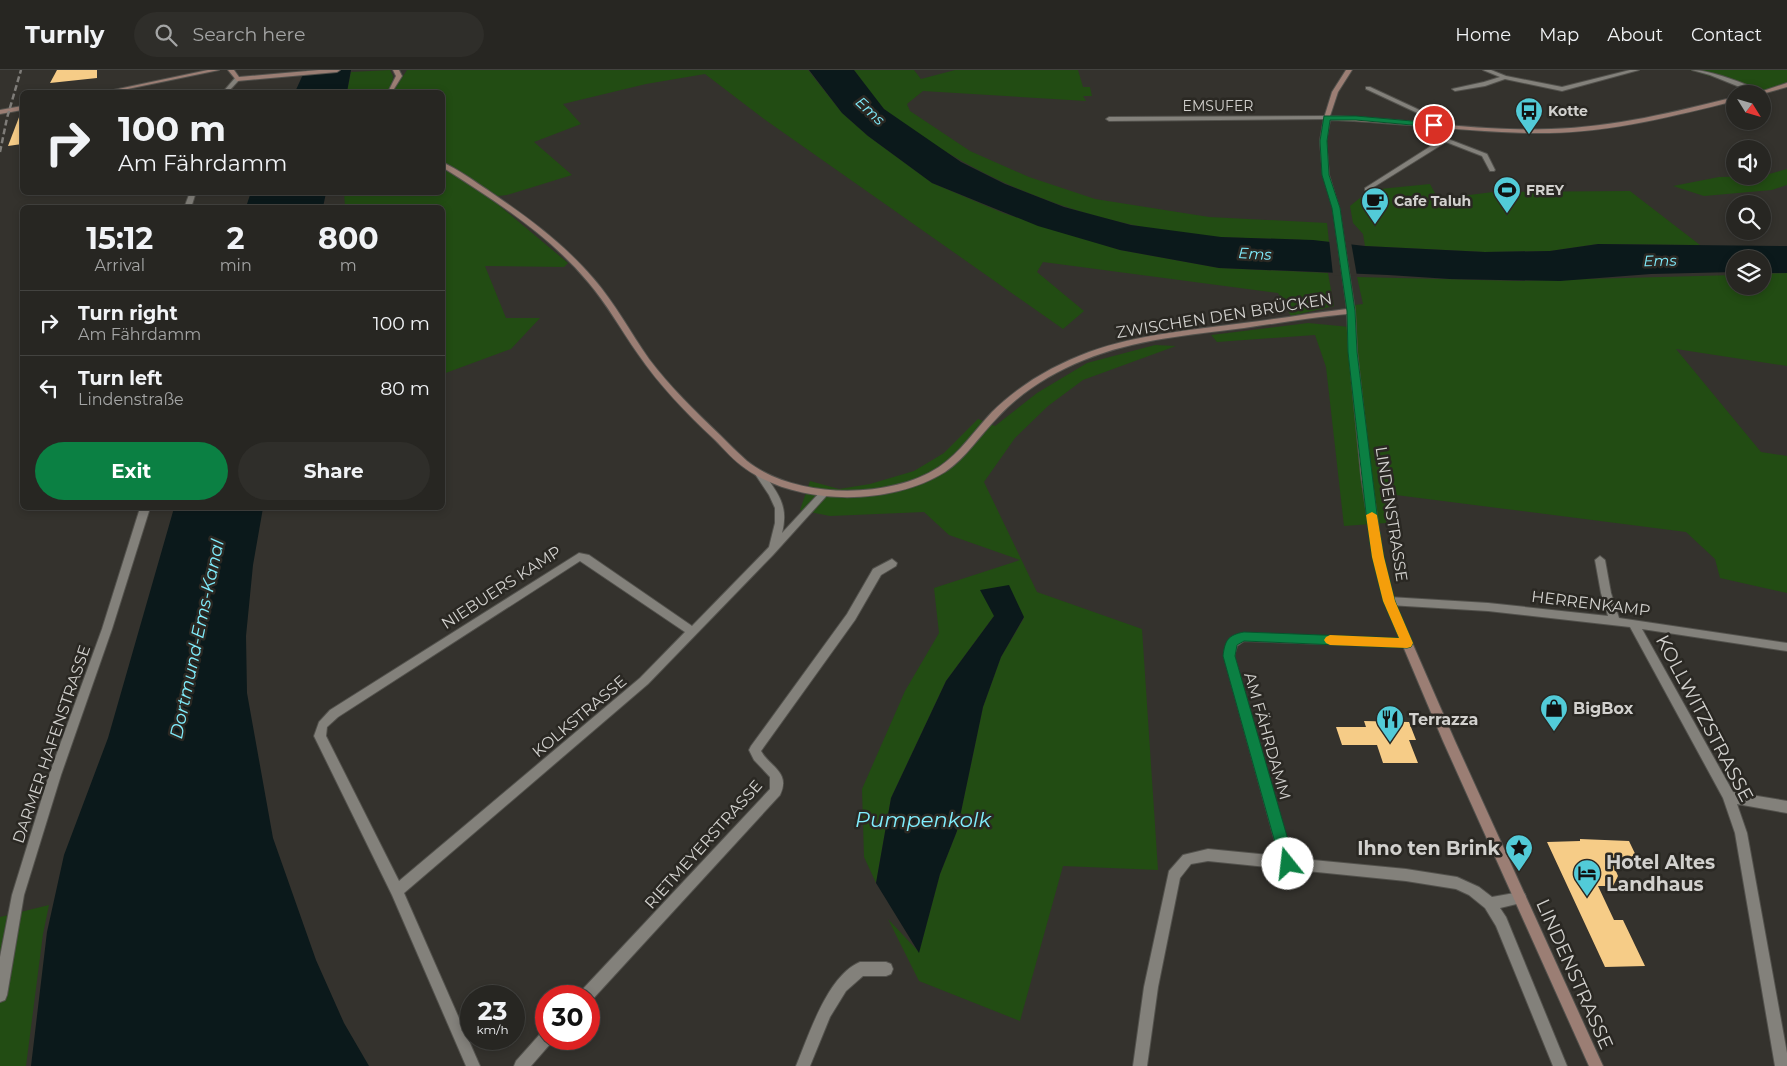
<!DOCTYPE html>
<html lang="en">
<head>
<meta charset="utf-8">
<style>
	body { margin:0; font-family:Montserrat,sans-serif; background:#2f2e2a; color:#f1f3f6; height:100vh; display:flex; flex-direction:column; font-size:19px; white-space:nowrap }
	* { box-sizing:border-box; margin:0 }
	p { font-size:16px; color:#a4a5a5 }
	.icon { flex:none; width:28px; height:28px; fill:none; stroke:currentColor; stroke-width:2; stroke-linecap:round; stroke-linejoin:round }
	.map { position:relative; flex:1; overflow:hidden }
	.drawer { position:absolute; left:20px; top:135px; width:425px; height:305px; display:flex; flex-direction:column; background:#272622; border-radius:8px; box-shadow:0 2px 8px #0003,0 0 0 1px #434340 }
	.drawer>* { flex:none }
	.top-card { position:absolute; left:20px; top:20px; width:425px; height:105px; border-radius:8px; box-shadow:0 2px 8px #0003,0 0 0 1px #434340; background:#272622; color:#f1f3f6; overflow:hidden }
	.needle { width:32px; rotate:127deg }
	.fabs { position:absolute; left:1726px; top:15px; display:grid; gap:10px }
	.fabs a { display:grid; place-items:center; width:45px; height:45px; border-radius:50%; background:#272622; box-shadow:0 2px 8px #0003,0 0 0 1px #434340; font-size:25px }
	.speed { position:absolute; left:460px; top:915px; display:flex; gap:10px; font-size:25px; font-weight:700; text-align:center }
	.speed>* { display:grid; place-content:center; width:65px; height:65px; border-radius:50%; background:#272622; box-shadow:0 2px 8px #0003,0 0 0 1px #434340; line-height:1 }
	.speed small { font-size:12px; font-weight:400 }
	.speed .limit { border:8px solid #d22; background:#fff; color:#111 }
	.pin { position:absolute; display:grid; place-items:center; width:42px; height:42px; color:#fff; margin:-21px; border:2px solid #fff; border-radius:50%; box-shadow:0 1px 5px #0007 }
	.me { position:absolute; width:55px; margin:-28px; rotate:344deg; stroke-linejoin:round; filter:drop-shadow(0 0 4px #0008) }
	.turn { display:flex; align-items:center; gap:18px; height:105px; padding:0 15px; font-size:22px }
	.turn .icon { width:65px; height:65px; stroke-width:2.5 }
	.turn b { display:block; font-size:35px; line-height:42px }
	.eta { display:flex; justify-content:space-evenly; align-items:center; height:85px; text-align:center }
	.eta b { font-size:30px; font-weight:700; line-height:35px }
	.primary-button { display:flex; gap:10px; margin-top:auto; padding:10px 15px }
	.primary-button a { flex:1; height:58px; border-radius:30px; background:#0b8043; color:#fff; font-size:20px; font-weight:700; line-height:58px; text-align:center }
	.primary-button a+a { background:#2f2e2a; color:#f1f3f6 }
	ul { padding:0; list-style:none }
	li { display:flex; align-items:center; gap:15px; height:65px; padding:0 15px; border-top:1px solid #434340 }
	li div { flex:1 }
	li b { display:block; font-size:19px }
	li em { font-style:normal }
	header { display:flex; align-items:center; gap:30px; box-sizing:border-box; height:70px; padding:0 25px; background:#272622; border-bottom:1px solid #434340 }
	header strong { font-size:24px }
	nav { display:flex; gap:28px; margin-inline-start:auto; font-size:18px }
	.search { width:350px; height:45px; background:#2f2e2a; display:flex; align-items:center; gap:12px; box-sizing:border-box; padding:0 18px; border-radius:28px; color:#a4a5a5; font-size:19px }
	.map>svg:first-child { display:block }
	.green { fill:#224c13 }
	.water { fill:#0b191b }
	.pier { fill:#34322d }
	.building { fill:#f6cc87 }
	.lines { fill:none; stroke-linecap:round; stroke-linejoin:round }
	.street-casing { stroke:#52514c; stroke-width:2 }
	.secondary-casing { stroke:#52514c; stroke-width:2 }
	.street { fill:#83817b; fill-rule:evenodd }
	.secondary { fill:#9b7e74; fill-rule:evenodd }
	.rail { stroke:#7f7d79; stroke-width:2.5; stroke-dasharray:6 3; stroke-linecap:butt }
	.route { fill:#0b8043; stroke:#07532c }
	.slow { fill:#f59e0b }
	.labels { text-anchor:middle; stroke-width:5; stroke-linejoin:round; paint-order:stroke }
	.far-street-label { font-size:14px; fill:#d2d1ce; stroke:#2a2823 }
	.far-poi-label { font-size:14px; font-weight:bold; fill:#d2d1ce; stroke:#2a2823; text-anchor:start }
	.far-water-label { font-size:15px; font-style:italic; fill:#81eefe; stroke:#2a2823 }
	.street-label { font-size:16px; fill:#d2d1ce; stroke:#2a2823 }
	.poi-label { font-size:16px; font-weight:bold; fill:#d2d1ce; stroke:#2a2823; text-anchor:start }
	.water-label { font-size:18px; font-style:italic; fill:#81eefe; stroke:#2a2823 }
	.near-street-label { font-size:19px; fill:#d2d1ce; stroke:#2a2823 }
	.near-poi-label { font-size:19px; font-weight:bold; fill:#d2d1ce; stroke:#2a2823; text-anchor:end }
	.near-water-label { font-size:21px; font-style:italic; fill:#81eefe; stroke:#2a2823 }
</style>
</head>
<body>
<header>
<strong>Turnly</strong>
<div class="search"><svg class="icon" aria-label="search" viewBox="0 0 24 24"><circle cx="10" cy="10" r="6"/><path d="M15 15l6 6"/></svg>Search here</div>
<nav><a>Home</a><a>Map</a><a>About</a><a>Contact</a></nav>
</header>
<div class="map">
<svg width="1787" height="996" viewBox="0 0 1787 996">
	<rect width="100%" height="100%" fill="#34322d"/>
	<!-- green -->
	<g class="green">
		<path d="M390,0l3,6 -1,16h-45l4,-20z"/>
		<path d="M407,0h401l34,43 26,23 45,33 19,14 71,30 117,37 99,18 109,5 6,33 -43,10 -13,-23 -235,-31 -6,10 47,39 -21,18 -299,-210 -59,-45 -59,10 -83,20 18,20 -47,18 38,33 -65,20 -18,2 79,66 -4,4 -79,-1 21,52h34l-29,31 -68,25 -1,-166 -97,-1 -1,-14 98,-1v-100h-49z"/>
		<path d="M854,0h60l7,9 34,-9h123l5,17h7l2,9h-9l3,5 -163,-10 -16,13 3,7 60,40 59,26 66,22 114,18 118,6 2,19c-48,-5 -96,-2 -144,-8 -91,-12 -177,-42 -255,-92 -15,-10 -33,-20 -46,-33 -12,-12 -20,-26 -30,-39z"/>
		<path d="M1690,0h97v13l-27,9z"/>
		<path d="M1787,99v16l-15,5 -68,6 -31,-10 46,-9 43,-1z"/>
		<path d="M1430,114l8,15 55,-7 137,-1 70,54 -102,-1 -48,7 -65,1 -120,-6 -2,-12 -10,-11 -3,-17 20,-16z"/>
		<path d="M1787,203v93l-111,-17 85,103 26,4v137l-67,-15 -5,-19 -29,-27 -298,-38 -2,29 -42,3 -18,-159 -11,-32 -98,7 -6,-7 97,-12 42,4 -3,-21 16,-2 -6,-27 162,4 216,-6v11h27l1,-12z"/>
		<path d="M1155,275l21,1 -93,34 -35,26 -33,32 -31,44 53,110 105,37 16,241 -95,-4 -43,155 -101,-40 -31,-62 31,33 21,-78 17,-43 26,-124 18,-50 23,-39 -30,-2 -48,65 -55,117 -15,85 -12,-26 -2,-68 43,-98 34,-58 -5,-45 86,-28 -71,-25 -25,-23 -94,4 -30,-6 10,-29 29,8 31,-5 44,-13 30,-18 34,-34 17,7 42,-33 50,-30z"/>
		<path d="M49,835l-6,29 -17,132h-26v-149z"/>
	</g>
	<!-- water -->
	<g class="water">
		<path d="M305,0h46l-4,22h-52z"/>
		<path d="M809,0h45l30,39 77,53 44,22 59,23 67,18 90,12 92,3 52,6 120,6 65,-1 48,-7 189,2v27h-24l-1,-14h-27v13l-84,2 -91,7 -110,-2 -62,-4 -169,-7 -99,-18 -82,-24 -106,-43 -64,-47 -26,-23z"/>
		<path d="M251,122h75v1l-3,14h-77z"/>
		<path d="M174,438h89l-10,57 -7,71 1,57 26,145 43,122 28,63 25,43h-338l16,-134 17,-77 44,-117z"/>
		<path d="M1009,515l15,32 -23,40 -18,50 -26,124 -17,43 -21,79 -43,-70 15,-85 55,-117 48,-65 -14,-26z"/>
	</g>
	<!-- pier -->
	<path class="pier" d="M1329,169l22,3 6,34 -24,-1z"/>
	<!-- building -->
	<g class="building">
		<path d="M57,0h40v8l-47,5z"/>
		<path d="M21,42l1,32 -14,2z"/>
		<path d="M1364,651l45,1 7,18h-7l9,23h-35l-6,-18h-35l-6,-18h30z"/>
		<path d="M1580,769l49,2 11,23h-27l5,12 -5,10h-15l16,34h9l22,46 -40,1 -58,-125 33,-1z"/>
	</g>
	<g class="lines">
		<!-- street casing -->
		<g class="street-casing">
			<g id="street">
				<path d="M1483,0h8l15,6 56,11 68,-17h9l-77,21 -57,-12 -20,7 -30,5 -3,-2 32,-7 16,-5z"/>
				<path d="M1692,0c17,0 57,14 71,23l-6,1 -47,-19z"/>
				<path d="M235,8l5,1 -12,13h-5z"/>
				<path d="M1366,17h4l58,27 9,11 -5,1 -8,-10 -58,-27z"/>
				<path d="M1327,46l2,1v2l-220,2 -3,-2 3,-2z"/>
				<path d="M1445,54l3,2 2,10 -2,3 39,15 8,16 -1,1h-4l-8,-15 -36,-14 -77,48h-4v-2l77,-49 2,-3 -2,-10z"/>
				<path d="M190,122h6l-5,16h-7z"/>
				<path d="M760,401l3,1c15,22 26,33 19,61l39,-42 3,-1 5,3 -56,62 -125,129 -244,209 76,173h-14l-74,-171 -78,-159 5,-14 11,-12 249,-157 10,2 103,71 77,-79 6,-24v-15l-6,-13 -14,-21zM580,491l105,71 -45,46 -241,203 -73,-145 1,-9 11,-10z"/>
				<path d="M140,438h10l-38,121 -51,146 -37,120 -17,100 -2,5 -5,2v-45l12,-62 37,-120 53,-146z"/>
				<path d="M1600,486l5,4 6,33 8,25 168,25v8l-145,-22 91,163 54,9v12l-50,-9 10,29 40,220v13h-12l-40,-233 -12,-35 -93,-171 -142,-16 -99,-6 -4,-1 -1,-3 1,-3 4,-1 99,6 120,13 -7,-23 -6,-33z"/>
				<path d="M892,489l5,4 -1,3 -15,9 -26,45 -94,131c9,16 30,21 19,44l-189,206 -2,1v-6h-10l2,-5 189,-202v-12l-16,-17 -5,-10 2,-4 96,-132 26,-45z"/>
				<path d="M1244,563l167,7 1,3 -1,3 -4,1 -163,-6 -7,5 -3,10 58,202 114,11 51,8 22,10 13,10 28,-5 5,2 1,4 -1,4 -25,6 6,9 61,149h-14l-57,-140 -11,-18 -16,-13 -13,-6 -50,-8 -198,-20 -17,3 -11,14 -22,109 -11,79h-14l11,-79 25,-116 14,-16 25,-6 71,7 -55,-200c2,-14 6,-20 20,-23z"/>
				<path d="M860,892h26l5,2 2,5 -2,5 -5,2h-23l-17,15 -16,26 -20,49h-14c13,-31 31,-90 64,-104z"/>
				<path d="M546,961v8h7l-2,4 -20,23h-17l2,-5 25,-28z"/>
			</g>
		</g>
		<!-- secondary casing -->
		<g class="secondary-casing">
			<g id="secondary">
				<path d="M208,0h11l-106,22h-9z"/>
				<path d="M228,0h6l5,7 80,-7h21l-3,2 -100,9z"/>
				<path d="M393,0h6l3,6 -10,16h-4l8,-16z"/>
				<path d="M1346,0h6l-14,22 -8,24c74,2 147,16 221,13 63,-2 124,-17 184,-32v4c-61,15 -123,31 -186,32 -74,1 -146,-11 -219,-13l-4,21 3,34 10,33 16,103 2,41 14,123 12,82 11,44 61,140 148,325h-14l-146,-325 -59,-140 -11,-44 -12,-82 -12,-123 -2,-38c-34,3 -68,9 -103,14 -54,7 -109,11 -160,32 -32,13 -63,32 -86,57 -18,18 -32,41 -53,55 -54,34 -147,34 -199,-3 -12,-8 -21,-19 -32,-30 -28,-26 -54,-53 -76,-85 -17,-24 -31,-50 -50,-72 -40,-48 -94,-82 -146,-115v-5c17,8 32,19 47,29 37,25 75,53 104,87 22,25 37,54 56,81 21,28 46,52 71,76 9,9 18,18 27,26 48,38 142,39 192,6 21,-14 36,-37 53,-55 27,-27 62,-47 97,-60 50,-18 103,-22 155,-29 34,-4 68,-10 103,-14l-14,-101 -10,-33 -3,-34 4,-23 8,-26z"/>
				<path d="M1787,13v4l-25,7h-8z"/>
				<path d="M22,36v4l-22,4v-4z"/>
			</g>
		</g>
		<!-- street -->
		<use href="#street" class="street"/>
		<!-- secondary -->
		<use href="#secondary" class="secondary"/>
		<!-- rail -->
		<path class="rail" d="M0,82l7,-34 14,-48"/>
	</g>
	<!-- route -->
	<path class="route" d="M1324,46h32l78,7 4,2 -4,2 -78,-7h-26l-3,21 2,34 11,33 15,103 2,41 21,170 6,35 11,44 18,42 -2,4 -4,1 -163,-7 -7,4 -2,11 60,208 -2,5 -5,2 -5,-2 -2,-5 -58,-208c2,-16 5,-21 21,-24l155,6 -16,-37 -11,-44 -5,-35 -19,-170 -1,-41 -15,-103 -10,-33 -2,-34z"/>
	<!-- slow -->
	<path class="slow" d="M1372,442l5,3 7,42 11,44 18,42 -2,4 -4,1 -77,-3 -4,-2 -2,-3 2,-3 4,-2 69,3 -16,-37 -11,-44 -6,-42z"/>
	<!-- icons -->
	<defs>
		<g id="bus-pin" transform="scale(1.4375)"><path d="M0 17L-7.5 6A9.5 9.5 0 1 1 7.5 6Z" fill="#52cbd8" stroke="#2a2823"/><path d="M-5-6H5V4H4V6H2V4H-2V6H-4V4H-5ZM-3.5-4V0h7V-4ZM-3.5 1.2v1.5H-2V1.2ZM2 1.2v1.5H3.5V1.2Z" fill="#111"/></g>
		<g id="stadium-pin" transform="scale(1.4375)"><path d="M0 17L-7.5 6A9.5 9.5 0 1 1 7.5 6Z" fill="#52cbd8" stroke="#2a2823"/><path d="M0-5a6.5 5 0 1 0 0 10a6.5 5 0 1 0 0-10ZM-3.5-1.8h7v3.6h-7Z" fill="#111"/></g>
		<g id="cafe-pin" transform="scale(1.4375)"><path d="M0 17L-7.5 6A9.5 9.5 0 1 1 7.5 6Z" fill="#52cbd8" stroke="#2a2823"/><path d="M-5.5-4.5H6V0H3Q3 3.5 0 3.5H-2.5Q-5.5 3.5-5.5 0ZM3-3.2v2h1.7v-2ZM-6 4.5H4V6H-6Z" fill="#111"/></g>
		<g id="shop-pin" transform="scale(1.4375)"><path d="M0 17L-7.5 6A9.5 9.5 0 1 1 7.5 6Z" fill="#52cbd8" stroke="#2a2823"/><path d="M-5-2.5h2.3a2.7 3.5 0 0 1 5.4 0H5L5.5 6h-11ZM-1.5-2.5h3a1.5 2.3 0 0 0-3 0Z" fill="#111"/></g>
		<g id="restaurant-pin" transform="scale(1.4375)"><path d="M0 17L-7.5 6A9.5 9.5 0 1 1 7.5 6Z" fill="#52cbd8" stroke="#2a2823"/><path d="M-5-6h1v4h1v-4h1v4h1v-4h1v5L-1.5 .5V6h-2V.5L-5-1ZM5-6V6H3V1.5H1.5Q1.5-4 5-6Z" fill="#111"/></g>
		<g id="sight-pin" transform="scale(1.4375)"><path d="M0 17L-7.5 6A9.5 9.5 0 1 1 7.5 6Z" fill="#52cbd8" stroke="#2a2823"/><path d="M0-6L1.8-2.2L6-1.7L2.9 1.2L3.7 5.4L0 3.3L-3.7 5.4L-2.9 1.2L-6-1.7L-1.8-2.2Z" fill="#111"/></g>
		<g id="hotel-pin" transform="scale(1.4375)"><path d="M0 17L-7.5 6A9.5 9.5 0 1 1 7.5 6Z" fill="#52cbd8" stroke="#2a2823"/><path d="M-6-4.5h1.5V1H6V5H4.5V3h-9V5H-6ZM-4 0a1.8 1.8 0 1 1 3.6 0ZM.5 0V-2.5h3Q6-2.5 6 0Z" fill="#111"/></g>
	</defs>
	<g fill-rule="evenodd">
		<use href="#bus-pin" x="1529" y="41"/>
		<use href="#stadium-pin" x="1507" y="120"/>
		<use href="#cafe-pin" x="1375" y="131"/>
		<use href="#shop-pin" x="1554" y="638"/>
		<use href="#restaurant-pin" x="1390" y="649"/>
		<use href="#sight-pin" x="1519" y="778"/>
		<use href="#hotel-pin" x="1587" y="803"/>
	</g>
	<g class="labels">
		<!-- far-street labels -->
		<g class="far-street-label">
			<text x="1218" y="41">EMSUFER</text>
		</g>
		<!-- far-poi labels -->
		<g class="far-poi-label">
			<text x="1548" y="46">Kotte</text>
			<text x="1526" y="125">FREY</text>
			<text x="1394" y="136">Cafe Taluh</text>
		</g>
		<!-- far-water labels -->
		<g class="far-water-label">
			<text transform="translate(870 41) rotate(43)" y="5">Ems</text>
			<text transform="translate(1255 184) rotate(3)" y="5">Ems</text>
			<text transform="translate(1660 191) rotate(-1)" y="5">Ems</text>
		</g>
		<!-- street labels -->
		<g class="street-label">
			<text transform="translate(1224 245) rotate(-9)" y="6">ZWISCHEN DEN BRÜCKEN</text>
			<text transform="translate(1392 444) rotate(81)" y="6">LINDENSTRASSE</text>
			<text transform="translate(501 517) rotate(-33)" y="6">NIEBUERS KAMP</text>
			<text transform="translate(1591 533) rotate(7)" y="6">HERRENKAMP</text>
			<text transform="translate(579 646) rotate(-40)" y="6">KOLKSTRASSE</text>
			<text transform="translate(1268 666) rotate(74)" y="6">AM FÄHRDAMM</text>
			<text transform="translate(51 674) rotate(-71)" y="6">DARMER HAFENSTRASSE</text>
			<text transform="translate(703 774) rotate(-48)" y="6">RIETMEYERSTRASSE</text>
		</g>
		<!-- poi labels -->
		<g class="poi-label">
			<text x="1573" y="644">BigBox</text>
			<text x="1409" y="655">Terrazza</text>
		</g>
		<!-- water labels -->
		<g class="water-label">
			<text transform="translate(197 569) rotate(-78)" y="6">Dortmund-Ems-Kanal</text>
		</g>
		<!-- near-street labels -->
		<g class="near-street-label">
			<text transform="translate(1705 648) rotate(62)" y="7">KOLLWITZSTRASSE</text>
			<text transform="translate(1575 904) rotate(66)" y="7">LINDENSTRASSE</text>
		</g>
		<!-- near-poi labels -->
		<g class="near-poi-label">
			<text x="1500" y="785">Ihno ten Brink</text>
			<text x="1606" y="799" text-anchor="start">Hotel Altes<tspan x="1606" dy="22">Landhaus</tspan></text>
		</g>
		<!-- near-water labels -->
		<g class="near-water-label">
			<text x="923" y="757">Pumpenkolk</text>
		</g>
	</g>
</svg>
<div class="fabs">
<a><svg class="needle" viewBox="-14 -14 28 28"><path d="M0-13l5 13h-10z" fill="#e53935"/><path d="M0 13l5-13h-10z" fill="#a4a5a5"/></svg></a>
<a><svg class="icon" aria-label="sound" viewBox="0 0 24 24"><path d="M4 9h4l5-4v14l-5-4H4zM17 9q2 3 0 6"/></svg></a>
<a><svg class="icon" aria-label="search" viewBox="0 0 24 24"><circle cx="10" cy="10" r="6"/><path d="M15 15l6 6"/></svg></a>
<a><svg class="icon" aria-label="layers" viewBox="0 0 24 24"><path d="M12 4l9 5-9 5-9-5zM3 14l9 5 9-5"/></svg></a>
</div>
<div class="speed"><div>23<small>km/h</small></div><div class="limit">30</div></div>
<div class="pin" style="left:1434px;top:55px;background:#d93025"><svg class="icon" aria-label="arrive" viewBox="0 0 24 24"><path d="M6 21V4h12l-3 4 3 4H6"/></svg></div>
<svg class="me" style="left:1288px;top:794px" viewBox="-20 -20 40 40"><circle r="19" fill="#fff"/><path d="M0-13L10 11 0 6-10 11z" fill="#0b8043"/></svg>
<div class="top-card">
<div class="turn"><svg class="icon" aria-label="right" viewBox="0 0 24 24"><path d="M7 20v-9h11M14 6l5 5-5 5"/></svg><div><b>100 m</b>Am Fährdamm</div></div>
</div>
<section class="drawer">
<div class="eta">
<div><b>15:12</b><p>Arrival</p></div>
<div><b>2</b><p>min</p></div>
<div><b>800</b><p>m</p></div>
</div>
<ul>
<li><svg class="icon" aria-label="right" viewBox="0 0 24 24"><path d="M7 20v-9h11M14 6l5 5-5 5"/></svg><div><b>Turn right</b><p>Am Fährdamm</p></div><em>100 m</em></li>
<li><svg class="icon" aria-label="left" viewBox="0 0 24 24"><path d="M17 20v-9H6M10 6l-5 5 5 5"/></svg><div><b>Turn left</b><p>Lindenstraße</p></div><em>80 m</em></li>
</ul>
<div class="primary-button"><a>Exit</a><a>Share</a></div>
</section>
</div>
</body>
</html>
